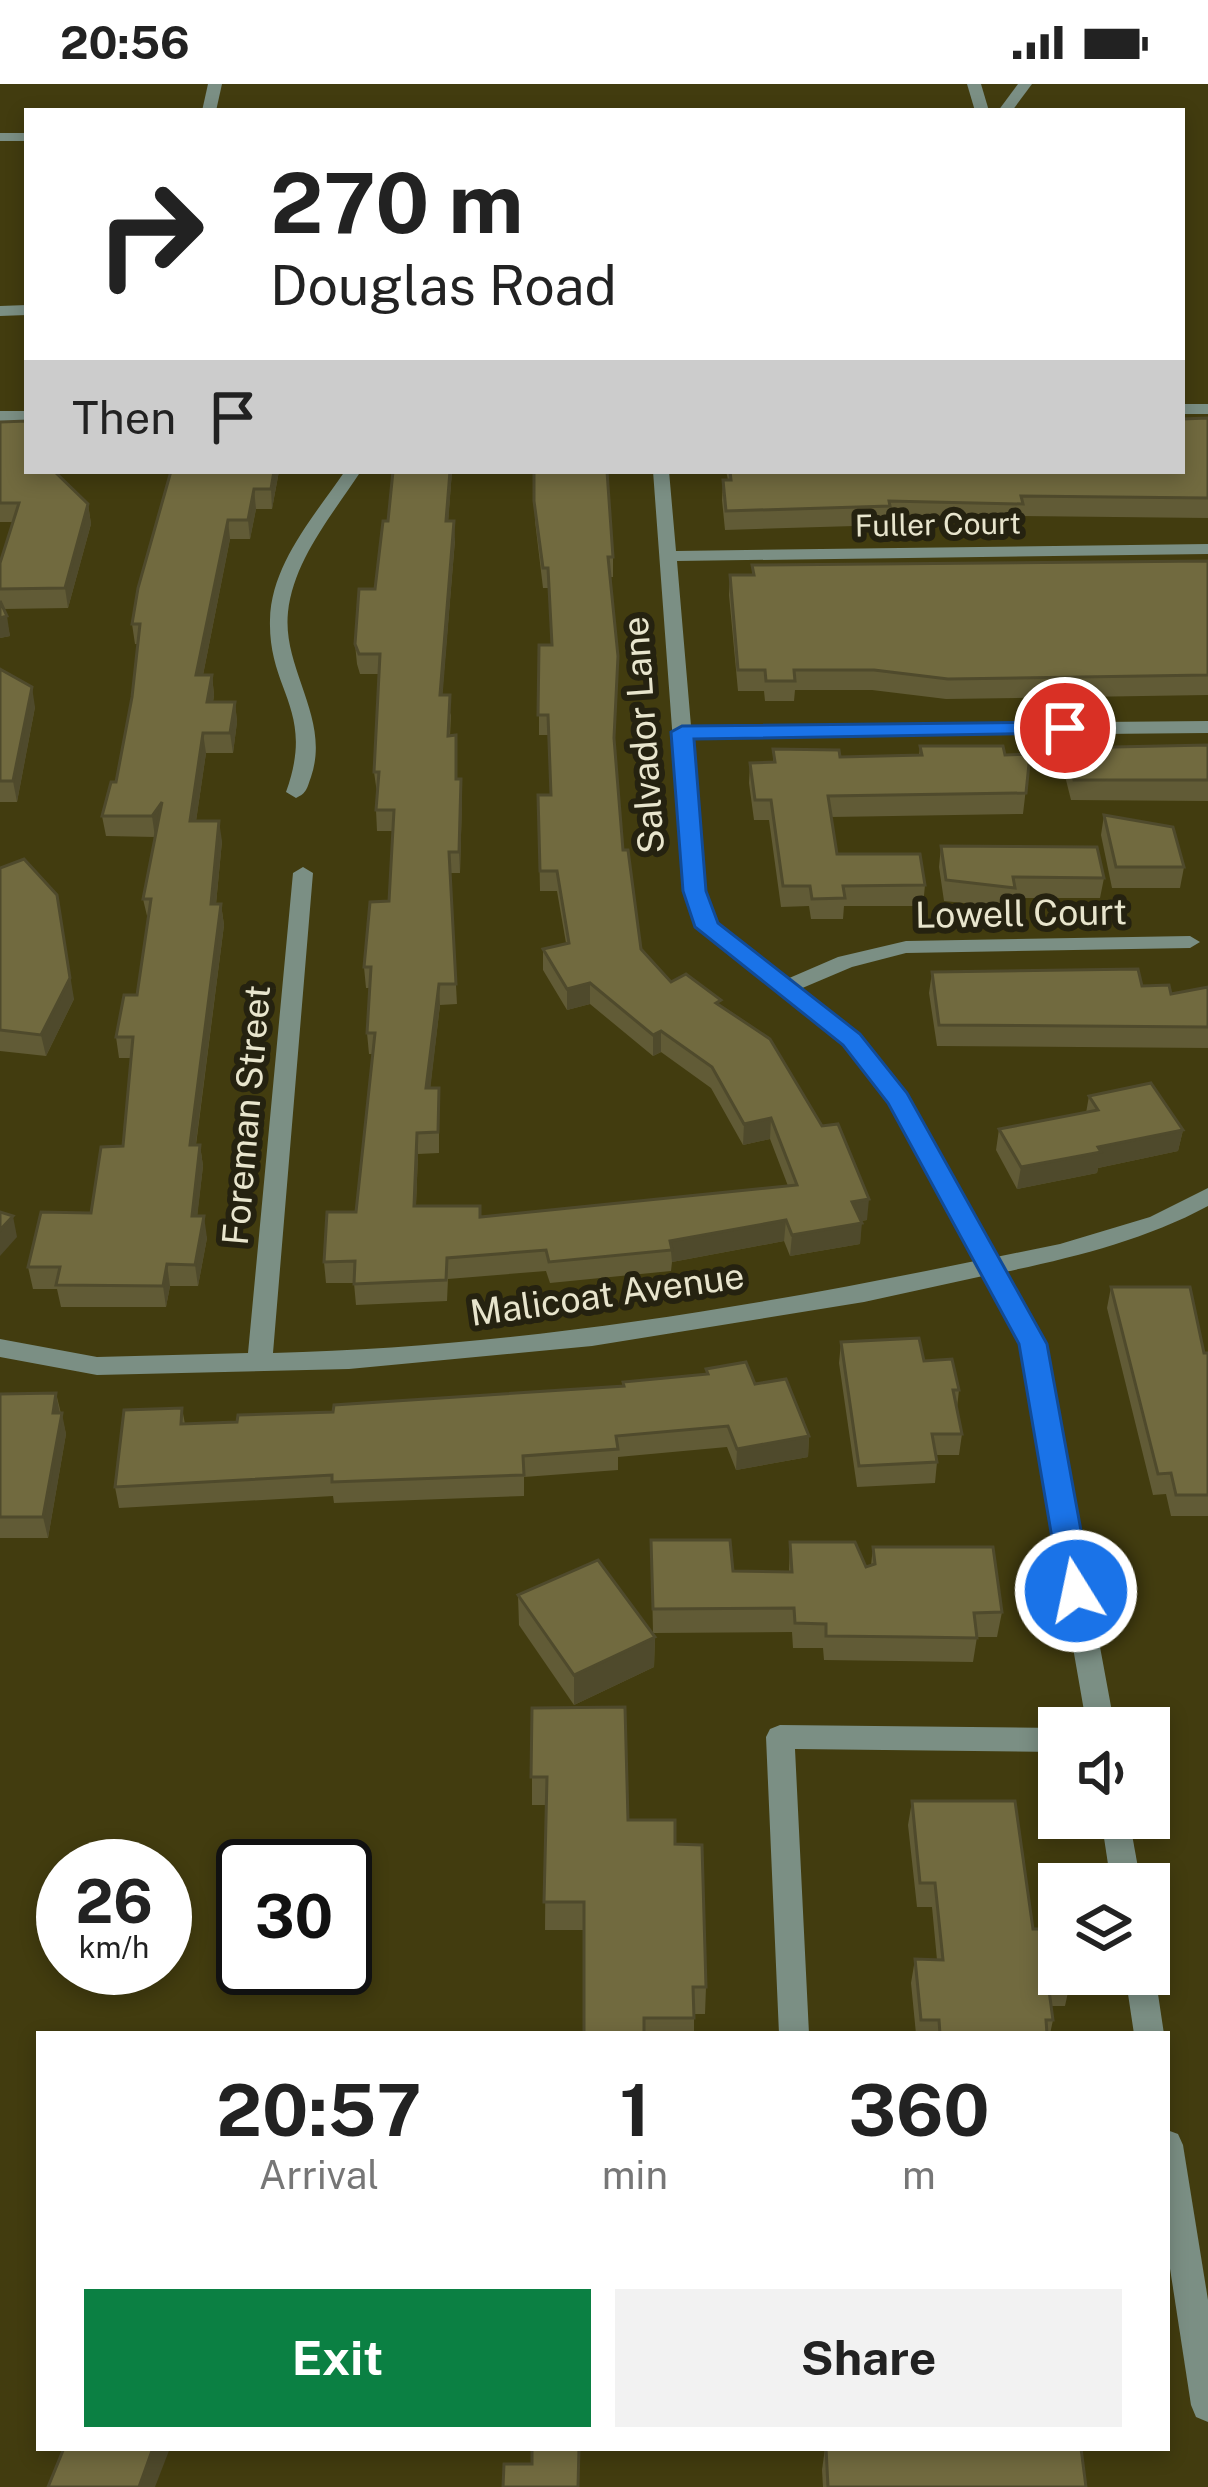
<!DOCTYPE html>
<html lang="en">
<head>
<meta charset="utf-8">
<style>
	body { margin:0; font-family:"Public Sans",sans-serif; background:#f2f2f2; color:#222; height:100vh; display:flex; flex-direction:column; font-size:45px; white-space:nowrap }
	* { box-sizing:border-box; margin:0 }
	p { font-size:39px; color:#767676 }
	.icon { flex:none; width:66px; height:66px; fill:none; stroke:currentColor; stroke-width:2; stroke-linecap:round; stroke-linejoin:round }
	.map { position:relative; flex:1; overflow:hidden }
	.details { position:absolute; left:36px; top:1947px; width:1134px; height:420px; display:flex; flex-direction:column; background:#fff; border-radius:0px; box-shadow:0 6px 18px #0003 }
	.details>* { flex:none }
	.hud { position:absolute; left:24px; top:24px; width:1161px; height:366px; border-radius:0px; box-shadow:0 6px 18px #0003; background:#fff; color:#222; overflow:hidden }
	.controls { position:absolute; left:1038px; top:1623px; display:grid; gap:24px }
	.controls a { display:grid; place-items:center; width:132px; height:132px; border-radius:0px; background:#fff; box-shadow:0 6px 18px #0003; font-size:60px }
	.speed { position:absolute; left:36px; top:1755px; display:flex; gap:24px; font-size:60px; font-weight:700; text-align:center }
	.speed>* { display:grid; place-content:center; width:156px; height:156px; border-radius:50%; background:#fff; box-shadow:0 6px 18px #0003; line-height:1 }
	.speed small { font-size:30px; font-weight:400 }
	.speed .limit { border:6px solid #111; border-radius:18px; background:#fff; color:#111 }
	.pin { position:absolute; display:grid; place-items:center; width:102px; height:102px; color:#fff; margin:-51px; border:6px solid #fff; border-radius:50%; box-shadow:0 3px 12px #0007 }
	.me { position:absolute; width:132px; margin:-66px; rotate:350deg; stroke-linejoin:round; filter:drop-shadow(0 0 9px #0008) }
	.turn { display:flex; align-items:center; gap:42px; height:252px; padding:0 48px; font-size:54px }
	.turn .icon { width:156px; height:156px; stroke-width:2.5 }
	.turn b { display:block; font-size:84px; line-height:102px }
	.then { display:flex; align-items:center; height:114px; padding:0 48px; background:#0003; gap:24px; font-size:45px }
	.eta { display:flex; justify-content:space-evenly; align-items:center; height:204px; text-align:center }
	.eta b { font-size:72px; font-weight:700; line-height:84px }
	.button { display:flex; gap:24px; margin-top:auto; padding:24px 48px }
	.button a { flex:1; height:138px; border-radius:0px; background:#0b8043; color:#fff; font-size:48px; font-weight:700; line-height:138px; text-align:center }
	.button a+a { background:#f2f2f2; color:#222 }
	.status { display:flex; justify-content:space-between; align-items:center; height:84px; padding:0 60px; background:#fff; direction:ltr }
	.status svg { height:33px; fill:currentColor }
	.map>svg:first-child { display:block }
	.lines { fill:none; stroke-linecap:round; stroke-linejoin:round }
	.minor { fill:#7b8f84; fill-rule:evenodd }
	.wall { fill:#615b36 }
	.shaded-wall { fill:#4f4a2c }
	.building { fill:#716a3f; stroke:#4f4a2c; stroke-width:3 }
	.route { fill:#1a73e8; stroke:#114b97; stroke-width:3 }
	.labels { text-anchor:middle; stroke-width:12; stroke-linejoin:round; paint-order:stroke }
	.far-street-label { font-size:30px; fill:#e8e5cd; stroke:#252210 }
	.street-label { font-size:36px; fill:#e8e5cd; stroke:#252210 }
</style>
</head>
<body>
<div class="status"><b>20:56</b><svg viewBox="0 0 49 12"><path d="M0 12V9h3v3zM5 12V6h3v6zM10 12V3h3v9zM15 12V0h3v12zM26 1h20v11H26zM47 4h2v5h-2z"/></svg></div>
<div class="map">
<svg width="1208" height="2403" viewBox="0 0 1208 2403">
	<rect width="100%" height="100%" fill="#423c0f"/>
	<g class="lines">
		<!-- minor -->
		<g class="minor">
			<path d="M208,0h14l-6,27h-14z"/>
			<path d="M967,0h14l8,27h-14z"/>
			<path d="M1018,0h14l-20,27h-14z"/>
			<rect x="0" y="49" width="27" height="8"/>
			<path d="M27,221v10l-27,1v-10z"/>
			<rect x="1182" y="320" width="26" height="10"/>
			<rect x="0" y="327" width="27" height="10"/>
			<path d="M345,387h16c-28,43 -67,88 -73,141 -6,58 43,106 23,165 -4,11 -4,16 -15,21l-10,-6c30,-83 -18,-100 -16,-172 1,-56 45,-105 75,-149z"/>
			<path d="M653,387h16l7,80 532,-7v10l-531,7 14,165 517,-5v12l-517,5 13,153 12,33 71,55 51,-22 68,-16 284,-5 10,6 -10,6 -284,5 -54,14 -52,22 59,46 47,59 90,163 64,-13 90,-27 58,-29v18c-63,34 -133,51 -203,66l39,72 71,384h-28l-67,-384 -37,-68 -119,26 -272,44 -243,23 -252,6 -97,-18v-18l97,18 151,-4 45,-480 10,-6 10,6 -40,480c236,-6 471,-44 702,-92l-86,-159 -46,-57 -143,-114 -16,-40z"/>
			<path d="M780,1641l279,3v24l-264,-3 14,285h-30l-13,-297 4,-8z"/>
			<path d="M1101,1734h28l12,66h-30z"/>
			<path d="M1149,1880l6,10 9,60h-30l-9,-60h24z"/>
			<path d="M1167,2046l11,4 5,11 25,155v122l-12,-5 -5,-12 -24,-156z"/>
		</g>
	</g>
	<!-- wall -->
	<g class="wall">
		<path d="M1208,334v100l-187,-2v7l-132,-2 -1,4 -163,5 -3,-30 1,-20h5l-2,-9h456z"/>
		<path d="M0,338l27,49h112l-82,2 31,31 3,20 -23,84 -64,1 6,27 -10,2v-75l13,-41h-13z"/>
		<path d="M171,387h108l-7,38h-16l-6,30h-20l-27,136h9l2,20 -1,7h22l2,20 -4,31h-27l-10,68 26,20 -6,63h5l3,21 -28,220h4l3,21 -6,50 10,22 -9,48h-28l-4,21h-105l-4,-18h-24l-5,-22 63,-54 32,-67 8,-88h-12l-3,-21 21,-42 11,-75 -5,-21 12,-62 -49,-1 -4,-20 14,-34 16,-85 6,-53h-3l-3,-20z"/>
		<path d="M452,387l-4,50 7,19 -13,155 9,20 -1,21 6,-1 1,44 5,20 -2,74h-10l7,131 -17,1 -10,83h9v65l-21,1 -2,52 65,11 307,-31 -18,-47 -27,6 -32,-57 -50,-36 -8,4 -63,-52 -23,6 -24,-40v-21l23,-6 -9,-52h-17l-2,-96h13l-3,-60h-9v-90h12l-2,-57h-6l-8,-67 -1,-50 79,86v20h-3l8,79 -4,89 9,105 18,99 30,33 50,24 146,214 -6,1 -1,23 -70,12 -6,-15 -112,21 -1,9 -121,12 -4,-12 -98,8 -1,22 -91,4 -2,-22h-28l-2,-21 32,-50 17,-158h-4l-2,-21 3,-45h-4l-2,-21 25,-66 4,-70h-16l-1,-21 1,-17 -3,-21 5,-98h-19l-3,-10 -2,-20 20,-55 13,-68z"/>
		<path d="M1208,477v134l-262,4 -74,-9h-77l-1,11h-29l-1,-10h-26l-9,-96 1,-20h22v-10z"/>
		<path d="M0,585l35,38 -18,95h-17z"/>
		<path d="M1208,661v56l-137,-1 -8,-32 3,-20z"/>
		<path d="M920,662l85,9 25,-1 -7,60 -192,3 6,37 88,31 -2,21h-79l-1,13h-32l-2,-13 -28,1 -12,-87h-15l-5,-37 1,-20 23,-1v-13l67,8 79,-2z"/>
		<path d="M1104,731l80,52 -4,21h-68l-11,-53z"/>
		<path d="M941,762l163,32 -4,20h-87l-1,10 -68,-7 -5,-34z"/>
		<path d="M0,784l74,131 -28,57 -46,-5z"/>
		<path d="M932,888l210,14 29,8 37,-7v61l-271,-2 -8,-53z"/>
		<path d="M1089,1012l94,34 -5,21 -80,17 -1,5 -80,16 -21,-39 3,-21 87,-16z"/>
		<path d="M1111,1203l93,66h4v163h-37l-5,-22 -13,1 -46,-187z"/>
		<path d="M841,1258l83,19 35,29 -2,18 5,26 -3,21h-23l1,7 -2,21 -78,4 -18,-124z"/>
		<path d="M706,1285l49,15 54,52 -1,21 -72,13 -9,-23 -109,10v13l-94,7v19l-190,7 -1,-7 -214,12 -4,-21 67,-79 3,16 52,-2 386,-36 83,-12z"/>
		<path d="M56,1309l10,41 -18,104h-48v-144z"/>
		<path d="M651,1456l82,31 56,1 1,-30 76,25 5,-2 2,-18 129,65 -5,25h-20l-4,25 -149,-2 -1,-12h-30l-1,-16 -139,1z"/>
		<path d="M518,1511l137,42 -1,30 -80,38 -55,-80z"/>
		<path d="M532,1624l96,112 47,24 31,143 -1,27h-11v20h-110v-104h-39l1,-125h-14z"/>
		<path d="M912,1717l121,128 37,54 -5,23h-14l2,14 -3,14h-134l-5,-51 4,-24 22,1 -5,-53h-15l-9,-82z"/>
		<path d="M825,2364l261,39h-263l-1,-17z"/>
	</g>
	<!-- shaded-wall -->
	<g class="shaded-wall">
		<path d="M274,387h5l-7,38 -1,-20z"/>
		<path d="M450,387h2l-5,69 -1,-19z"/>
		<path d="M254,405l2,20 -6,30 -2,-19z"/>
		<path d="M88,420l3,20 -23,84 -3,-20z"/>
		<path d="M228,436l2,19 -31,156 -3,-20z"/>
		<path d="M454,437l1,19 -14,175 -1,-20z"/>
		<path d="M7,532l3,20 -10,2v-20z"/>
		<path d="M212,591l2,20 -4,28 -3,-21z"/>
		<path d="M32,603l3,20 -18,95 -4,-21z"/>
		<path d="M235,618l2,20 -4,31 -3,-20z"/>
		<path d="M203,649l3,20 -13,89 -3,-21z"/>
		<path d="M461,695l1,20 -2,74 -1,-21z"/>
		<path d="M162,718l-7,35 -3,-21z"/>
		<path d="M219,737l3,20 -8,84 -3,-21z"/>
		<path d="M57,811l17,104 -28,57 -5,-21z"/>
		<path d="M221,820l3,21 -31,241 -3,-21z"/>
		<path d="M590,899v21l-23,6v-21z"/>
		<path d="M439,900l1,21 -12,104 -2,-21z"/>
		<path d="M661,947v21l-8,4v-21z"/>
		<path d="M771,1034l-1,21 -27,6 1,-21z"/>
		<path d="M1183,1046l-5,21 -80,17 -1,5 -80,16 4,-22 77,-20z"/>
		<path d="M417,1049l1,21 -3,73 -1,-21z"/>
		<path d="M200,1061l3,21 -8,71 -3,-21z"/>
		<path d="M869,1115l-2,21 -17,3 2,-21z"/>
		<path d="M13,1132l4,21 -17,19v-26z"/>
		<path d="M204,1132l3,22 -9,48 -3,-21z"/>
		<path d="M786,1136l-2,21 -112,21 -2,-21z"/>
		<path d="M862,1139l-2,21 -70,12 2,-21z"/>
		<path d="M167,1180l3,22 -4,21 -3,-21z"/>
		<path d="M56,1309l4,21 -7,-1z"/>
		<path d="M62,1329l4,21 -18,104 -5,-21z"/>
		<path d="M809,1352l-1,21 -72,13 1,-21z"/>
		<path d="M655,1553l-1,30 -80,38v-30z"/>
		<path d="M153,2364h17l-15,39h-16z"/>
	</g>
	<!-- building -->
	<g class="building">
		<path d="M1208,334v80l-187,-2 2,8 -134,-3 1,5 -164,5 -3,-31h8l-1,-9h452v-52z"/>
		<path d="M27,337v50h27l34,33 -23,84 -65,1v-26l19,-60h-19v-81z"/>
		<path d="M171,387h103l-3,18h-17l-6,31h-20l-32,155h16l-5,27h28l-5,31h-27l-13,88h29l-8,83h10l-31,241h10l-8,71h12l-9,49 -28,-1 -4,22 -107,-1 4,-18h-32l13,-55 50,1 10,-66 22,-1 10,-109h-17l8,-42h13l14,-96h-8l19,-97 -10,14h-50l9,-34h5l16,-85 8,-73h-8l6,-36z"/>
		<path d="M393,387h57l-4,50h8l-14,174h10l-2,41 8,-1v44h5l-2,73h-10l7,132h-17l-13,104h13l-1,44 -21,1 -3,73h66v11l317,-32 -26,-67 -27,6 -32,-57 -51,-36 -8,4 -63,-52 -23,6 -24,-40 26,-6 -12,-72h-17l-2,-76h13l-3,-80h-10l1,-70h13l-4,-77h-5l-9,-67v-30h73l6,86h-5l10,99 -4,82 9,112h5l13,99 30,33 15,-8 35,26 -5,3 54,36 52,87 16,-2 31,75 -17,3 10,21 -70,12 -6,-15 -116,21 2,9 -123,12 -3,-12 -99,8 -1,22 -92,4 1,-23 -31,1 3,-50h29l19,-179h-8l4,-66h-7l6,-65 19,-1 5,-91h-18l3,-38h-5l6,-118h-21l-4,-10 4,-55h16l8,-68h5z"/>
		<path d="M1208,477v114l-260,4 -74,-9h-80l1,11h-29l-1,-11h-27l-8,-95h24l-2,-10z"/>
		<path d="M0,517l7,15 -7,2z"/>
		<path d="M0,585l32,18 -19,94h-13z"/>
		<path d="M1208,661v35h-134l-8,-32z"/>
		<path d="M920,662h83l2,9 25,-1 -4,39 -198,3 9,58h83l5,31 -82,1 2,12 -33,1 -2,-13h-27l-12,-86h-16l-5,-37 25,-1 -2,-13 66,1 1,7 82,-2z"/>
		<path d="M1104,731l69,12 11,40h-68z"/>
		<path d="M941,762l156,1 7,31 -91,-1 2,11 -69,-8z"/>
		<path d="M24,775l33,36 13,83 -29,57 -41,-5v-162z"/>
		<path d="M1138,885l4,17 27,-1 2,9 37,-7v40l-269,-2 -7,-53z"/>
		<path d="M1151,999l32,47 -85,17 3,5 -80,15 -22,-38 99,-19 -9,-14z"/>
		<path d="M0,1128l13,4 -13,14z"/>
		<path d="M1111,1203h79l14,66h4v142h-32l-5,-22 -13,1z"/>
		<path d="M919,1254l5,23 28,-2 7,31h-6l9,44h-30l5,28 -78,4 -18,-124z"/>
		<path d="M746,1278l9,22 31,-5 23,57 -72,13 -9,-23 -112,10 2,13 -95,7 1,19 -192,7v-7l-217,12 9,-77 58,-2 -1,16 56,-2 1,-7 95,-3 1,-7 290,-19 -1,-4 85,-8 -2,-5z"/>
		<path d="M56,1309l-3,20h9l-19,104h-43v-123z"/>
		<path d="M651,1456h79l3,31 59,1 -2,-30h65l11,25 9,-3 -2,-17h120l9,65 -28,1 3,25 -62,-1 -89,-1v-12l-31,-1 -1,-15 -141,1z"/>
		<path d="M598,1476l57,77 -81,38 -56,-80z"/>
		<path d="M625,1623l3,113h47v24l27,1 4,142h-13l1,31h-50v16h-60v-132h-40l3,-125h-16l1,-69z"/>
		<path d="M912,1717h103l18,128h26v45h10l1,9h-22l5,37h-7l1,14h-107l-1,-14h-18l-6,-61 28,1 -8,-77h-15z"/>
		<path d="M64,2364h89l-14,39h-91z"/>
		<path d="M532,2364h47l-1,39h-75l1,-23h28z"/>
		<path d="M826,2364h255l5,39h-258z"/>
	</g>
	<!-- route -->
	<path class="route" d="M1065,638l7,2v9l-378,6 12,152 12,32 142,111 47,59 140,251 45,247 -16,12 -15,-12 -42,-247 -131,-241 -45,-58 -148,-118 -12,-36 -12,-159 11,-6z"/>
	<g class="labels">
		<!-- far-street labels -->
		<g class="far-street-label">
			<text transform="translate(938 441) rotate(-1)" y="10">Fuller Court</text>
		</g>
		<!-- street labels -->
		<g class="street-label">
			<text transform="translate(643 651) rotate(-94)" y="13">Salvador Lane</text>
			<text transform="translate(1021 829) rotate(-1)" y="13">Lowell Court</text>
			<text transform="translate(246 1031) rotate(-85)" y="13">Foreman Street</text>
			<text transform="translate(607 1210) rotate(-8)" y="13">Malicoat Avenue</text>
		</g>
	</g>
</svg>
<div class="controls">
<a><svg class="icon" aria-label="sound" viewBox="0 0 24 24"><path d="M4 9h4l5-4v14l-5-4H4zM17 9q2 3 0 6"/></svg></a>
<a><svg class="icon" aria-label="layers" viewBox="0 0 24 24"><path d="M12 4l9 5-9 5-9-5zM3 14l9 5 9-5"/></svg></a>
</div>
<div class="speed"><div>26<small>km/h</small></div><div class="limit">30</div></div>
<div class="pin" style="left:1065px;top:644px;background:#d93025"><svg class="icon" aria-label="arrive" viewBox="0 0 24 24"><path d="M6 21V4h12l-3 4 3 4H6"/></svg></div>
<svg class="me" style="left:1076px;top:1507px" viewBox="-20 -20 40 40"><circle r="17" fill="#1a73e8" stroke="#fff" stroke-width="3"/><path d="M0-11L8 9 0 5-8 9z" fill="#fff"/></svg>
<div class="hud">
<div class="turn"><svg class="icon" aria-label="right" viewBox="0 0 24 24"><path d="M7 20v-9h11M14 6l5 5-5 5"/></svg><div><b>270 m</b>Douglas Road</div></div>
<div class="then">Then<svg class="icon" aria-label="arrive" viewBox="0 0 24 24"><path d="M6 21V4h12l-3 4 3 4H6"/></svg></div>
</div>
<section class="details">
<div class="eta">
<div><b>20:57</b><p>Arrival</p></div>
<div><b>1</b><p>min</p></div>
<div><b>360</b><p>m</p></div>
</div>
<div class="button"><a>Exit</a><a>Share</a></div>
</section>
</div>
</body>
</html>
